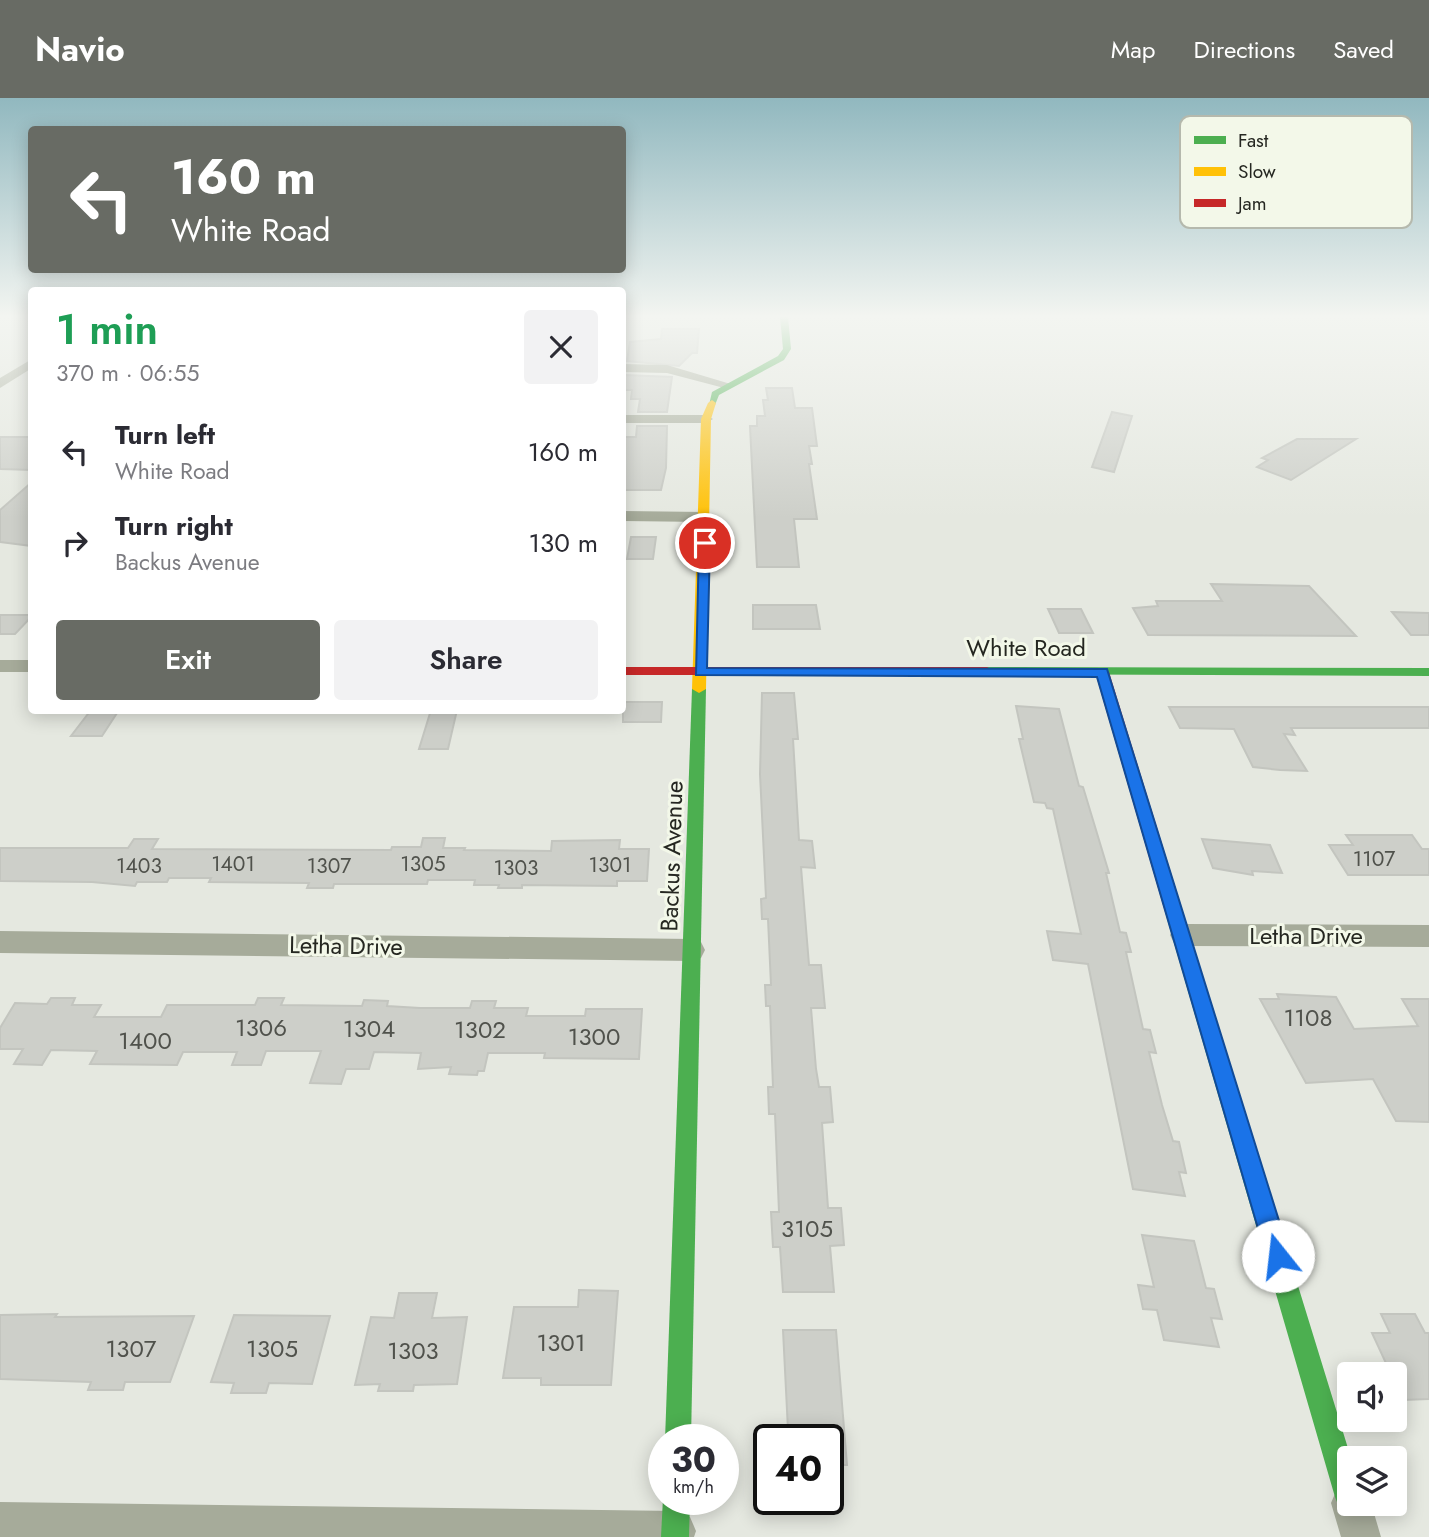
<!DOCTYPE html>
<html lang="en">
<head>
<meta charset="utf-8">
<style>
	body { margin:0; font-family:Jost,sans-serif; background:#f2f2f3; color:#2b2b33; height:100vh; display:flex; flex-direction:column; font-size:26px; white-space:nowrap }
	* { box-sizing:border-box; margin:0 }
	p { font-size:23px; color:#7c7c81 }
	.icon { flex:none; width:38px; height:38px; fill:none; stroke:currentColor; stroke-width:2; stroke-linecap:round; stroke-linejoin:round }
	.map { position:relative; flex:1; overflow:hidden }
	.details { position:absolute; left:28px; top:189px; width:598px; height:427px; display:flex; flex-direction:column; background:#fff; border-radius:7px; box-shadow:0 4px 18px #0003 }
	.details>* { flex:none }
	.banner { position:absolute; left:28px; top:28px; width:598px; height:147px; border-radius:7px; box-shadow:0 4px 18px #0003; background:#686b64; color:#fff; overflow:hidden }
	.controls { position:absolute; left:1337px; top:1264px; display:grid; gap:14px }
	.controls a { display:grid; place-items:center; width:70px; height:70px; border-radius:7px; background:#fff; box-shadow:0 4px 18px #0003; font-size:35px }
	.speed { position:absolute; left:648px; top:1326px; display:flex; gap:14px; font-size:35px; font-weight:700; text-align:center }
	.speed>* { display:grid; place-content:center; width:91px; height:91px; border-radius:50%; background:#fff; box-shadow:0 4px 18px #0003; line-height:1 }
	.speed small { font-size:18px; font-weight:400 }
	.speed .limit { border:4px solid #111; border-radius:10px; background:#fff; color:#111 }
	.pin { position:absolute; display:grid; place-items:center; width:60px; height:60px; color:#fff; margin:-30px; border:4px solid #fff; border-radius:50%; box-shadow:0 2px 7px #0007 }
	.me { position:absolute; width:77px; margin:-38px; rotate:344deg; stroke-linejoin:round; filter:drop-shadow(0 0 5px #0008) }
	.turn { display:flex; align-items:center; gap:24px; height:147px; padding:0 28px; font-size:32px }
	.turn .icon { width:91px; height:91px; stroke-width:2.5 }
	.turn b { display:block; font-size:49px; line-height:60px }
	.round { display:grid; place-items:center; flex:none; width:74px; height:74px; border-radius:7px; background:#f2f2f3 }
	.overview { display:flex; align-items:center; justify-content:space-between; height:119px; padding:0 28px }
	h1 { font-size:42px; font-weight:600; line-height:52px; color:#1e9e55 }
	.button { display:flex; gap:14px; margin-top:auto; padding:14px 28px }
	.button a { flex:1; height:80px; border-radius:7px; background:#686b64; color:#fff; font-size:28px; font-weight:600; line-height:80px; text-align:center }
	.button a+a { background:#f2f2f3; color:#2b2b33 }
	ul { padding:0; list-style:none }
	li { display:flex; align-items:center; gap:21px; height:91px; padding:0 28px }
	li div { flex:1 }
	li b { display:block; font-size:26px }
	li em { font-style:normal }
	header { display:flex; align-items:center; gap:42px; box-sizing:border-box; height:98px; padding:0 35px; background:#686b64; color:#fff }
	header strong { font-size:33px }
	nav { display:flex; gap:38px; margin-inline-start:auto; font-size:24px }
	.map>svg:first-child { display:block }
	.building { fill:#cdcfc9; stroke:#c3c5bf; stroke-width:2 }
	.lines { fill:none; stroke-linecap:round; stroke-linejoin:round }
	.street { fill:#a6ab9a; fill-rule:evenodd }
	.fast { fill:#4caf50; fill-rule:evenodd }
	.slow { fill:#ffc107; fill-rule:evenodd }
	.jam { fill:#c62828; fill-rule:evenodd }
	.route { fill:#1a73e8; stroke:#114b97; stroke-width:2 }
	.labels { text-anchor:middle; stroke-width:6; stroke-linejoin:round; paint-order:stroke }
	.number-label { font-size:21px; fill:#50524c }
	.street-label { font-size:24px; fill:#252721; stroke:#f3f8e9 }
	.near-number-label { font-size:24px; fill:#50524c }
	.key { fill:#f3f8e9; stroke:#b5b9ad; stroke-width:2 }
	.key-label { font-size:19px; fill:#252721 }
</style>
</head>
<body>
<header>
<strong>Navio</strong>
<nav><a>Map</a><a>Directions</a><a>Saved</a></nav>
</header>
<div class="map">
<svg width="1429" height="1439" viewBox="0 0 1429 1439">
	<rect width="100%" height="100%" fill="#e5e8e0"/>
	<!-- building -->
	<g class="building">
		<path d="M662,231h37l-2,24h-5l-13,13 -52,-5 3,-19 31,-3z"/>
		<path d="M625,277l47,2 -5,35h-29l2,-13h-9l1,-9h-9z"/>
		<path d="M766,290h26l3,20h17l5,38h-8l3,18h-3l8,55h-23l5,48h-42l-7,-141h7v-10h8l-2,-16h5z"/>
		<path d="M1112,314l20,4 -18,56 -22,-5z"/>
		<path d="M637,328h30l-1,42 -5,22h-38v-53h13z"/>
		<path d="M0,339h32v33l-32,-1z"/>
		<path d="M1297,341h59l-65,41 -34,-13 11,-7 -6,-2z"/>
		<path d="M32,384v64l-32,-4v-32z"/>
		<path d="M631,439h25l-3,22h-26z"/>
		<path d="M1211,486l98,2 47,50 -208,-1 -15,-27 25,-2 -2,-5h66z"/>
		<path d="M753,507h63l4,24h-67z"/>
		<path d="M1048,511h33l12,24h-34z"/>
		<path d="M1392,514l37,1v22h-18z"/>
		<path d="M0,517h32v1l-17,18h-15z"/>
		<path d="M762,595h32l4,46h-5l6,101 13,1 3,27 -14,-1 8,98h12l4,43h-14l5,61 3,18h11l3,35 -11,1 6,85h13l3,37 -14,1 4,46h-51l-3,-45h-7l-2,-35h8l-4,-98h-6l-1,-27h5l-3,-81h-4l-1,-21h6l-3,-66h-6l-1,-20 5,-1 -6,-124z"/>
		<path d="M623,604h39l-1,20h-38z"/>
		<path d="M1016,608l43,3 20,77 4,1 26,86h-3l14,59 6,1 5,19h-5l17,77 7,1 6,23 -7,-1 13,53 11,36 6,1 7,31 -7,-1 6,24 -52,-7 -45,-225 -35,-4 -6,-29 34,3 -28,-125 -6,-1 -2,-5 -11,-1 -15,-63h4z"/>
		<path d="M1169,609h260v21h-138l4,7 -11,-1 23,37 -27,-1 -27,-3 -19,-38 -54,-1z"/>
		<path d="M91,612h28l-17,26h-31z"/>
		<path d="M431,612h26l-9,39h-29z"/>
		<path d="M1346,737h66l10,14h7v26h-81l-19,-30h24z"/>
		<path d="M423,740h22l-2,10h22l-1,2 87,1 1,-10 68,-1 -1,9h30l-2,32h-30v5l-95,-1v3h-24l1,-3h-25l1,-5h-47l-1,4h-93l-1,4h-26l2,-5 -100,-1 2,-4h-42l-2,4h-30l-2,4 -43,-4 -92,-1v-33h128l6,-9h24l-6,10 239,1 1,-3h29z"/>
		<path d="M1202,741l68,6 12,28 -30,-2 1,4 -40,-7z"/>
		<path d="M1277,896l59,3 18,32 64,-3 -16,-27h27v123l-33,-1 -23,-42 -67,4 -46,-84h19z"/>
		<path d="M51,900h24l-3,7h29l-7,12h67l6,-12h88l3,-7h26l-3,7 81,1 2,-6 24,1 -1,5 33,2h50l2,-7h24l-2,7h34l-2,8h59l1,-7h56l-3,50 -95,-1 1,-5h-57l-4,18h-6l-1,4 -28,-1 2,-7 -33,2 3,-16 -47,-1 -5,17h-23l-5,15 -31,-1 11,-32h-55l-5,14h-29l5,-13h-54l-6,13 -87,-1 7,-13 -46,-1 -9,15 -28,-1 9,-15h-23v-21l15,-25 32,1z"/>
		<path d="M1142,1137l52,6 12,47 8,1 8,30 -11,-1 8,29 -55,-7 -7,-30 -14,-1 -5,-24 16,2z"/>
		<path d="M579,1192l39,1 -7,94h-70v-7h-38l11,-71h64z"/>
		<path d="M399,1195h38l-5,25 35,-1 -10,67 -43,1 -1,6h-35l2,-7 -25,1 16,-68 23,1z"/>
		<path d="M57,1216l-2,3 139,-1 -24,66h-45l-2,8h-35l3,-8 -91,-3v-64z"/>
		<path d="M1381,1216h34l10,19h4v66l-26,1 -8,-26h-4l-19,-41h18z"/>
		<path d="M234,1217l96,1 -18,68 -43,-1 -3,10h-35l3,-10 -23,-1z"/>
		<path d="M783,1232h53l11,135h-19v-25h-34v-10h-6z"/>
	</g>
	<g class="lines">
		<!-- street -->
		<g class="street">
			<path d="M32,261v9l-32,20v-10z"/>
			<path d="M623,266l44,1 67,20 -6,4 -61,-16 -44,-1z"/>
			<path d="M623,317h83l7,4 -7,4h-83z"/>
			<path d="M623,413l82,1 8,5 -8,5 -82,-1z"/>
			<rect x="0" y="562" width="32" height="12"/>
			<path d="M1183,826l246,1v22l-246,-1 -9,-3 -4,-8 4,-8z"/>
			<path d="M0,833l692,8 9,3 4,8 -4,8 -9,3 -692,-8z"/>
			<path d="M1349,1386v19h22l10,34h-40l-10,-34 6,-14z"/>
			<path d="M0,1404l676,9 14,6 6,14 -2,6h-694z"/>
		</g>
		<!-- fast -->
		<g class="fast">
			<path d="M780,219h8l3,32 -7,11 -65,35 -4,10h-6l3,-13 66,-36 5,-7z"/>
			<path d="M987,569l442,1v8l-447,-2v-6z"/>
			<path d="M699,587l7,4 -15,751h-26l27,-751z"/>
			<path d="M1174,807l6,2 3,5 168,546 -2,45h11l-1,4 -10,4 -10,-4 -4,-10 -170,-585 3,-5z"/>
			<path d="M663,1400l27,2 -1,37h-28z"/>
		</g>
		<!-- slow -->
		<path class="slow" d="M712,302l4,3 -5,16 -5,270 -7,4 -7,-4 9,-270 7,-16z"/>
		<!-- jam -->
		<g class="jam">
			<path d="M623,569h364l7,4 -7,4h-364z"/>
			<path d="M1102,570l7,4 74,240 -3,5 -6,2 -6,-2 -3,-5 -70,-240z"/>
		</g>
	</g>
	<!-- sky -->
	<linearGradient id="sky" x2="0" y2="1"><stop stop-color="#91b8bf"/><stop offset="0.52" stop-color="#f3f5f1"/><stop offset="1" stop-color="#f3f5f1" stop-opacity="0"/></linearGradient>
	<rect width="1429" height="420" fill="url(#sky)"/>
	<!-- route -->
	<path class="route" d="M705,441l5,4 -3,125 400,1 183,587 -4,8 -8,4 -8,-4 -4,-8 -169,-579 -401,-2 3,-132z"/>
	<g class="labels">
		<!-- number labels -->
		<g class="number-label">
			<text x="1374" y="768">1107</text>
			<text x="233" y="773">1401</text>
			<text x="423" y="773">1305</text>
			<text x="610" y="774">1301</text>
			<text x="139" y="775">1403</text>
			<text x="329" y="775">1307</text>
			<text x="516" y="777">1303</text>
		</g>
		<!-- street labels -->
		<g class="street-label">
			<text x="1026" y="558">White Road</text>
			<text transform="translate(672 758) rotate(-88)" y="8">Backus Avenue</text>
			<text x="1306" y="846">Letha Drive</text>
			<text transform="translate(346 848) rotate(1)" y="8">Letha Drive</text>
		</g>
		<!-- near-number labels -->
		<g class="near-number-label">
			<text x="1308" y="928">1108</text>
			<text x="261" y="938">1306</text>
			<text x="369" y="939">1304</text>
			<text x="480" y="940">1302</text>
			<text x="594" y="947">1300</text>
			<text x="145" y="951">1400</text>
			<text x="807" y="1139">3105</text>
			<text x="561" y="1253">1301</text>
			<text x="131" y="1259">1307</text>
			<text x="272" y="1259">1305</text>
			<text x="413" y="1261">1303</text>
		</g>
	</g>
	<!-- legend -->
	<rect x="1180" y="18" width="232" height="112" rx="10" class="key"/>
	<rect x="1194" y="38" width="32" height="8" fill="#4caf50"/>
	<rect x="1194" y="69" width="32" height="9" fill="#ffc107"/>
	<rect x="1194" y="101" width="32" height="8" fill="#c62828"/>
	<g class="key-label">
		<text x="1238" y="49">Fast</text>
		<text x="1238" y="80">Slow</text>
		<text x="1238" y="112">Jam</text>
	</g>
</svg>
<div class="controls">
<a><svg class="icon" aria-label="sound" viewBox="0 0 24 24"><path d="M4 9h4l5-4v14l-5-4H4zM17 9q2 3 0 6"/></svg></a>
<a><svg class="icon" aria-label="layers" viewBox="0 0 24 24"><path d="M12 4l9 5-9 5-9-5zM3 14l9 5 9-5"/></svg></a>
</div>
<div class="speed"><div>30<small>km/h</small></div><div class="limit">40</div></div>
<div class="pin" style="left:705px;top:445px;background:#d93025"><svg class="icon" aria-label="arrive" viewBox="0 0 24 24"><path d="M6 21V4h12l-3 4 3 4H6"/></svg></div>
<svg class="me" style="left:1278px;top:1158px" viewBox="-20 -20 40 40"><circle r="19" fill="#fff"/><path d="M0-13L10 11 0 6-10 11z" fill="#1a73e8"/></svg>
<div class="banner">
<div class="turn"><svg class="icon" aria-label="left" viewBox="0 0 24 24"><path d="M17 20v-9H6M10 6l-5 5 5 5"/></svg><div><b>160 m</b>White Road</div></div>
</div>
<section class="details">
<div class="overview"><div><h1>1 min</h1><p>370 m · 06:55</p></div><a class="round"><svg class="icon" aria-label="close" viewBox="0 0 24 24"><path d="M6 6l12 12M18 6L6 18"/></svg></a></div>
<ul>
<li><svg class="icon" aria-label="left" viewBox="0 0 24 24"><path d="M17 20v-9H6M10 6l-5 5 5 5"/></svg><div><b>Turn left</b><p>White Road</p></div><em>160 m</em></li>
<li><svg class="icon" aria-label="right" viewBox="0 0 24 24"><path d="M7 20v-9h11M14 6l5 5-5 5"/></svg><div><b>Turn right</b><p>Backus Avenue</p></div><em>130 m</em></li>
</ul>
<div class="button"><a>Exit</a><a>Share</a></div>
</section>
</div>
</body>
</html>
